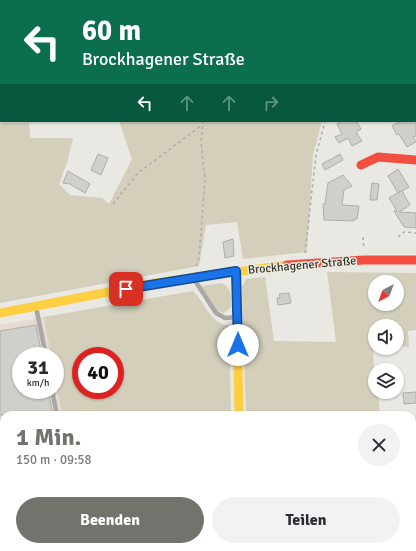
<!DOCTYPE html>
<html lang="de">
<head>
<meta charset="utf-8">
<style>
	body { margin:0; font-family:Signika,sans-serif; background:#f2f2f3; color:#2b2b33; height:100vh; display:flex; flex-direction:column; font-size:15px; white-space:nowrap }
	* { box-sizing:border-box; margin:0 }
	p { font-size:13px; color:#7c7c81 }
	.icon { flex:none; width:22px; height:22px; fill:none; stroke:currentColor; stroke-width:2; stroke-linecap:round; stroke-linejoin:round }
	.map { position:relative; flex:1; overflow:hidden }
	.side { position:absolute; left:0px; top:411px; width:416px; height:140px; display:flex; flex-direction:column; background:#fff; border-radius:12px 12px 0 0; box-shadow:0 1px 3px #0004 }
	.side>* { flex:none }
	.guide { position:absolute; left:0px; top:0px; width:416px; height:122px; box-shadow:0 1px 3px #0004; background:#0b6e4f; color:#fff; overflow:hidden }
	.needle { width:26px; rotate:221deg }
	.buttons { position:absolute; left:368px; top:275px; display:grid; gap:8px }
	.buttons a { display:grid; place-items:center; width:36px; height:36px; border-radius:50%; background:#fff; box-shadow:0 1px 3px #0004; font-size:20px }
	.speed { position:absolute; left:12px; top:347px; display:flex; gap:8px; font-size:20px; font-weight:700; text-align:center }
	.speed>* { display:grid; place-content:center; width:52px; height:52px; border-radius:50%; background:#fff; box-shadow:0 1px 3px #0004; line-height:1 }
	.speed small { font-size:10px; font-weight:400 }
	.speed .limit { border:6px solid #d22; background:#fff; color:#111 }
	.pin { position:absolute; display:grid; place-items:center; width:34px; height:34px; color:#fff; margin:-17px; border-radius:8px; box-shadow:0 2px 6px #0006 }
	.me { position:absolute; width:44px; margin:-22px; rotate:0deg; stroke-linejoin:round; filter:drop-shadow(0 0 3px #0008) }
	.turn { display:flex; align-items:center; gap:14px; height:84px; padding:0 16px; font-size:18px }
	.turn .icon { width:52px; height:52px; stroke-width:2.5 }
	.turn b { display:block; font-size:28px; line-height:34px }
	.lanes { display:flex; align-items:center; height:38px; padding:0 16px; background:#0003; justify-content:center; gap:20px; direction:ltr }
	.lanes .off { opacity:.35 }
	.round { display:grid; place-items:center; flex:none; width:42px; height:42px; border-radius:21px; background:#f2f2f3 }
	.overview { display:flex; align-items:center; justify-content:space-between; height:68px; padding:0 16px }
	h1 { font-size:24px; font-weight:700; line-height:30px; color:#74726d }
	.cta { display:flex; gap:8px; margin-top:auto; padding:8px 16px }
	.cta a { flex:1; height:46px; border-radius:24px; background:#74726d; color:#fff; font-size:16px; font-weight:700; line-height:46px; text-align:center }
	.cta a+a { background:#f2f2f3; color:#2b2b33 }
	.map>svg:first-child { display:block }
	.industrial { fill:#e7dad1 }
	.green { fill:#d3cfbb; fill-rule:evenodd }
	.building { fill:#d0d0cb; stroke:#afada8 }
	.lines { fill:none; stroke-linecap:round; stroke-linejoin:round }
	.path { stroke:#aeacaa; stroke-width:1.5; stroke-dasharray:3 3; stroke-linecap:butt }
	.lane { stroke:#a9a8a6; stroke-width:4.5 }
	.street { stroke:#a9a8a6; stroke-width:9 }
	.slow { stroke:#ffcf43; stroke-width:9 }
	.jam { stroke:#f24e42; stroke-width:9 }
	.route-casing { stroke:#114b97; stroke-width:10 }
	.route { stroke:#1a73e8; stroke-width:7 }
	.labels { text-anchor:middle; stroke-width:3; stroke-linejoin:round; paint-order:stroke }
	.street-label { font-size:12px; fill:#34332e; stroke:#edebde }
</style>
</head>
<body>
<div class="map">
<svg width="416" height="551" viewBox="0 0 416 551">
	<rect width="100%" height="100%" fill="#eae8e2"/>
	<!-- industrial -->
	<path class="industrial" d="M44,317l7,39h-30v34h34v-11l7,36h-58v132h82l1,4h-87v-226z"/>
	<!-- green -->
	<g class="green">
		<path d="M119,121h203l-9,34 -6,97 -64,7 -6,-37 -31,3 -7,41 -199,37v-180h29l1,15h43l-6,25 -8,21 11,11 32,3 7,6 23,-45z"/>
		<path d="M327,272l89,1v57l-8,1 1,16 -12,-1v-20h-22v19h-2l2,47h3l2,23h-134l-4,-128 4,-8 19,-2 9,64 62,1zM375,282h22v22h-22z"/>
		<path d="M222,283c10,5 9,14 9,24l-7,6 -7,-2 -15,-21v-4z"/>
		<path d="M193,291c13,13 17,32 36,35l2,89h-169l-7,-36v-23h-4l-7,-39zM81,356h34v34h-34z"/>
		<path d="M86,547h49v4h-48z"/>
	</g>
	<!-- building -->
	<g class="building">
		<path d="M342,121h14l5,8 -5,3 6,9 -10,5 -4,-8 -9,5 -4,-6 7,-3 -5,-10z"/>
		<path d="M401,121h15v15l-3,1 3,5 -9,5 -8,-13 -2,1 -5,-9z"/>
		<path d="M98,154l10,4 -7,17 -10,-5z"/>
		<path d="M340,154l3,6 -18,10 -3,-6z"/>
		<path d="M398,169l11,18 -7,4 8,14 -11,7 17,1v15l-12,-1 -10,-16h3l-8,-13 12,-7 -3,2 -10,-17z"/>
		<path d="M68,171l22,13 -5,9 -15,-9 -7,-1z"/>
		<path d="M343,175l9,11 -8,4 -2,15 17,1 -2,13h-3v2l-30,-1 -1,-16h2l3,-21z"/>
		<path d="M372,183l7,1 -2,16h-7z"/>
		<path d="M233,239l1,17 -9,2 -2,-16z"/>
		<path d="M289,293l2,10 -13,2 -1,-7h3l-1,-4z"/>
		<path d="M36,325l6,31h-21v34h27l5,25h-53v-84z"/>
		<path d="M416,392v11l-12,1 -1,-11z"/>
	</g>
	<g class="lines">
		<!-- path -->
		<g class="path">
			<path d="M212,0l1,1"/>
			<path d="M356,1v-1"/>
			<path d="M415,75l1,1"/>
			<path d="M415,99h1"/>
			<path d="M113,204l25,-31 64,-48"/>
			<path d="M363,237l1,12"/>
			<path d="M398,237l6,-5 12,1"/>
			<path d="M305,253l11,-98 9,-34"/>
			<path d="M196,266l3,-8 6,-79 -4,-37 2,-21"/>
		</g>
		<!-- lane -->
		<g class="lane">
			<path d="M194,279l22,34 9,5 11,-1"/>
			<path d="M36,307l10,49"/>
			<path d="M52,390l5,25"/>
			<path d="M81,547l1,4"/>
		</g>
		<!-- street -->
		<path class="street" d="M229,551l1,-4"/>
		<!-- slow -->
		<g class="slow">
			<path d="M236,271l3,144"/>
			<path d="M0,313l155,-30 132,-18"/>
		</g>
		<!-- jam -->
		<g class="jam">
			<path d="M361,165l17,-8 38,3"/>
			<path d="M287,265l77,-5h52"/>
		</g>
	</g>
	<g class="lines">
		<!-- route casing -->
		<g class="route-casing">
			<path id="route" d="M126,289l110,-18 2,74"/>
		</g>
		<!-- route -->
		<use href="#route" class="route"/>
	</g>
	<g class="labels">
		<!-- street labels -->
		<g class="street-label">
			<text transform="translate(302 265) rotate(-5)" y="4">Brockhagener Straße</text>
		</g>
	</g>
</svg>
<div class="buttons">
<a><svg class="needle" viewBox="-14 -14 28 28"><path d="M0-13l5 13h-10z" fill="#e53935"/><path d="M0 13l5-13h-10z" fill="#7c7c81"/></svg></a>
<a><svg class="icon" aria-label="sound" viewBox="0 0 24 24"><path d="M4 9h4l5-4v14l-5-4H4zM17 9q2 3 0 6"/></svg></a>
<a><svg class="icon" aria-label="layers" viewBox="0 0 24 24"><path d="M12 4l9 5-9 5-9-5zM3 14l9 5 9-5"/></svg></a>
</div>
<div class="speed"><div>31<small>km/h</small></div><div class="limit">40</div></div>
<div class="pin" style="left:126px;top:289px;background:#d93025"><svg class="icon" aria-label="arrive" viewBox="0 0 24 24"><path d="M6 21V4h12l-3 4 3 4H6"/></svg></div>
<svg class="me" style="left:238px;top:345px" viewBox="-20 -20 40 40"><circle r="19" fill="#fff"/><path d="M0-13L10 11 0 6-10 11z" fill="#1a73e8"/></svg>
<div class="guide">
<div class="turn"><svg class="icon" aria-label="left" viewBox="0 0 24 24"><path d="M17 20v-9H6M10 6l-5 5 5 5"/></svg><div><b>60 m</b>Brockhagener Straße</div></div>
<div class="lanes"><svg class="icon" aria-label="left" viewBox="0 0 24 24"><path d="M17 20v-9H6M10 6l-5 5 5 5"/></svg><svg class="icon off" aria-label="ahead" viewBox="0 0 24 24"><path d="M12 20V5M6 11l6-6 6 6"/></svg><svg class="icon off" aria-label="ahead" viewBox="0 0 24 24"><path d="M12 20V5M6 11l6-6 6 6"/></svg><svg class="icon off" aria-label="right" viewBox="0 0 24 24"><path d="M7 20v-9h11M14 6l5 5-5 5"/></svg></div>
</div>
<section class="side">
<div class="overview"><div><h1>1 Min.</h1><p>150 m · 09:58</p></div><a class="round"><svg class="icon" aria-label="close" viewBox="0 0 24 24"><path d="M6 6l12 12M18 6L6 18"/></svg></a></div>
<div class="cta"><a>Beenden</a><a>Teilen</a></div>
</section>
</div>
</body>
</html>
